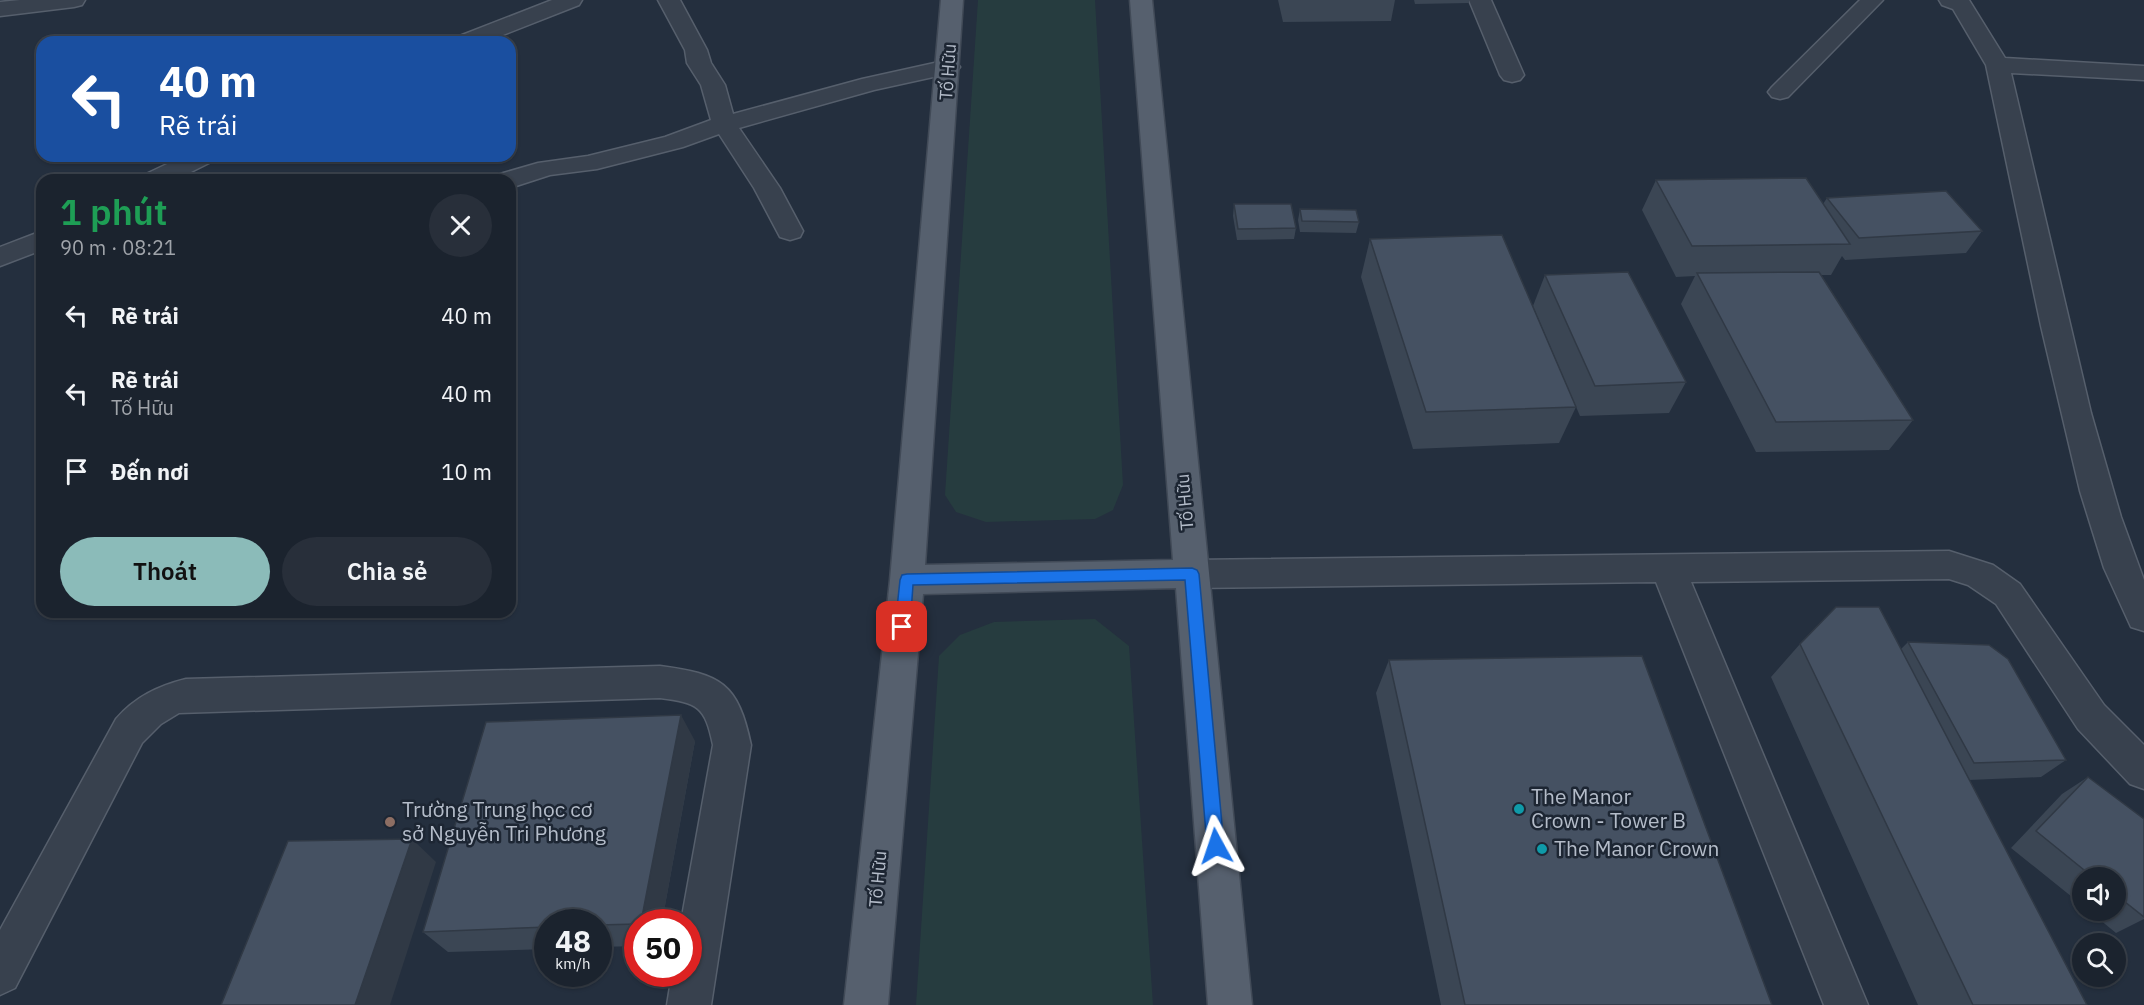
<!DOCTYPE html>
<html lang="vi">
<head>
<meta charset="utf-8">
<style>
	body { margin:0; font-family:"IBM Plex Sans",sans-serif; background:#282f3a; color:#f1f3f6; height:100vh; display:flex; flex-direction:column; font-size:22px; white-space:nowrap }
	* { box-sizing:border-box; margin:0 }
	p { font-size:20px; color:#a0a4aa }
	.icon { flex:none; width:33px; height:33px; fill:none; stroke:currentColor; stroke-width:2; stroke-linecap:round; stroke-linejoin:round }
	.map { position:relative; flex:1; overflow:hidden }
	.panel { position:absolute; left:36px; top:174px; width:480px; height:444px; display:flex; flex-direction:column; background:#1b232e; border-radius:18px; box-shadow:0 2px 4px #0004,0 0 0 2px #39404a }
	.panel>* { flex:none }
	.guide { position:absolute; left:36px; top:36px; width:480px; height:126px; border-radius:18px; box-shadow:0 2px 4px #0004,0 0 0 2px #39404a; background:#1a4fa0; color:#fff; overflow:hidden }
	.tools { position:absolute; left:2072px; top:867px; display:grid; gap:12px }
	.tools a { display:grid; place-items:center; width:54px; height:54px; border-radius:50%; background:#1b232e; box-shadow:0 2px 4px #0004,0 0 0 2px #39404a; font-size:30px }
	.speed { position:absolute; left:534px; top:909px; display:flex; gap:12px; font-size:30px; font-weight:700; text-align:center }
	.speed>* { display:grid; place-content:center; width:78px; height:78px; border-radius:50%; background:#1b232e; box-shadow:0 2px 4px #0004,0 0 0 2px #39404a; line-height:1 }
	.speed small { font-size:15px; font-weight:400 }
	.speed .limit { border:9px solid #d22; background:#fff; color:#111 }
	.pin { position:absolute; display:grid; place-items:center; width:51px; height:51px; color:#fff; margin:-26px; border-radius:12px; box-shadow:0 3px 9px #0006 }
	.me { position:absolute; width:66px; margin:-33px; rotate:355deg; stroke-linejoin:round; filter:drop-shadow(0 0 4px #0008) }
	.turn { display:flex; align-items:center; gap:21px; height:126px; padding:0 24px; font-size:27px }
	.turn .icon { width:78px; height:78px; stroke-width:2.5 }
	.turn b { display:block; font-size:42px; line-height:51px }
	.round { display:grid; place-items:center; flex:none; width:63px; height:63px; border-radius:32px; background:#282f3a }
	.overview { display:flex; align-items:center; justify-content:space-between; height:102px; padding:0 24px }
	h1 { font-size:36px; font-weight:600; line-height:45px; color:#1e9e55 }
	.primary-button { display:flex; gap:12px; margin-top:auto; padding:12px 24px }
	.primary-button a { flex:1; height:69px; border-radius:36px; background:#8bbbb9; color:#111; font-size:24px; font-weight:600; line-height:69px; text-align:center }
	.primary-button a+a { background:#282f3a; color:#f1f3f6 }
	ul { padding:0; list-style:none }
	li { display:flex; align-items:center; gap:18px; height:78px; padding:0 24px }
	li div { flex:1 }
	li b { display:block; font-size:22px }
	li em { font-style:normal }
	.map>svg:first-child { display:block }
	.green { fill:#263c3f }
	.lines { fill:none; stroke-linecap:round; stroke-linejoin:round }
	.minor-casing { stroke:#565f6c; stroke-width:3 }
	.major-casing { stroke:#414a57; stroke-width:3 }
	.minor { fill:#38414e; fill-rule:evenodd }
	.major { fill:#56606e; fill-rule:evenodd }
	.wall { fill:#3b4654 }
	.shaded-wall { fill:#303945 }
	.building { fill:#455162; stroke:#303945; stroke-width:1.5 }
	.route { fill:#1a73e8; stroke:#114b97; stroke-width:1.5 }
	.culture-dot { fill:#0f9aa8; stroke:#1d2633; stroke-width:2 }
	.education-dot { fill:#8d6e63; stroke:#1d2633; stroke-width:2 }
	.labels { text-anchor:middle; stroke-width:5; stroke-linejoin:round; paint-order:stroke }
	.street-label { font-size:18px; fill:#b4bcc9; stroke:#1d2633 }
	.near-poi-label { font-size:21px; fill:#b4bcc9; stroke:#1d2633; text-anchor:start }
</style>
</head>
<body>
<div class="map">
<svg width="2144" height="1005" viewBox="0 0 2144 1005">
	<rect width="100%" height="100%" fill="#242f3e"/>
	<!-- green -->
	<g class="green">
		<path d="M978,0h117l28,485 -10,25 -18,9 -109,3 -30,-10 -11,-17z"/>
		<path d="M1095,619l34,27 24,359h-237l23,-349 21,-21 34,-13z"/>
	</g>
	<g class="lines">
		<!-- minor casing -->
		<g class="minor-casing">
			<g id="minor">
				<path d="M20,0h65l-3,5 -8,2 -74,9v-14z"/>
				<path d="M552,0h30l-3,5 -94,37h-31l3,-5z"/>
				<path d="M658,0h22l27,50 4,13 14,22 8,29 129,-35 86,-19 8,2 4,5 -4,5 -82,18 -135,38 41,60 23,43 -3,6 -10,3 -10,-3 -26,-49 -35,-54 -36,13 -86,22 -47,6 -40,13v-8h-14l4,-6 38,-11 50,-7 77,-19 46,-17 -10,-35 -14,-22 -2,-13z"/>
				<path d="M1469,0h22l33,75 -4,5 -8,2 -8,-2 -4,-5z"/>
				<path d="M1860,0h23l-95,97 -8,2 -8,-2 -4,-5 4,-5z"/>
				<path d="M1939,0h30l36,58 139,8v14l-133,-7 80,340 30,104 23,63v51l-13,-4 -27,-59 -24,-77 -39,-165 -55,-261 -33,-56 -11,-4z"/>
				<path d="M184,156h33l-4,5 -38,19h-33l4,-6z"/>
				<path d="M42,231v19l-42,16v-19z"/>
				<path d="M1949,551l44,14 27,19 84,121 40,40v44l-14,-5 -52,-55 -82,-125 -28,-19 -19,-6 -258,3 177,423h-44l-168,-423 -464,6 -12,-4 -5,-10 5,-10 12,-4z"/>
				<path d="M660,666c61,8 78,17 91,79l-40,260h-44l5,-31h16v-52h-7l32,-177c-8,-39 -15,-42 -53,-47l-481,15 -18,11 -19,19 -127,245 -15,7v-65l116,-211c19,-22 42,-33 70,-40z"/>
			</g>
		</g>
		<!-- major casing -->
		<g class="major-casing">
			<path id="major" d="M941,0h22l-38,565 248,-5 -43,-560h22l100,1005h-44l-32,-417 -253,6 -35,411h-44l46,-425z"/>
		</g>
		<!-- minor -->
		<use href="#minor" class="minor"/>
		<!-- major -->
		<use href="#major" class="major"/>
	</g>
	<!-- wall -->
	<g class="wall">
		<path d="M1278,0h117l-4,21 -108,1z"/>
		<path d="M1414,0h55v3l-54,1z"/>
		<path d="M1656,180l167,24 4,-6 155,33 -16,22 -121,7 -3,-4 -11,19h-10l92,145 -24,30 -133,2 -75,-148 14,-28 -19,1 -34,-67z"/>
		<path d="M1234,204l62,24 -2,11 -57,1 -4,-24z"/>
		<path d="M1300,209l59,13 -3,11 -56,-1 -2,-12z"/>
		<path d="M1370,239l206,168 -17,36 -146,6 -52,-172z"/>
		<path d="M1545,275l141,107 -17,31 -89,3 -47,-110z"/>
		<path d="M1908,642l158,118 -25,17 -72,3 118,225h-169l-147,-328 29,-33 101,5z"/>
		<path d="M1389,660l383,345h-331l-65,-312z"/>
		<path d="M695,741l-33,181h-24v24l-40,1v-25h-50v27l-100,3 -25,-20z"/>
		<path d="M2088,777l56,42v100l-28,14 -28,-23h27v-32h-33v27l-71,-57 51,-54z"/>
	</g>
	<!-- shaded-wall -->
	<g class="shaded-wall">
		<path d="M681,715l14,26 -33,181h-21z"/>
		<path d="M412,839l24,23 -46,143h-35z"/>
	</g>
	<!-- building -->
	<g class="building">
		<path d="M1806,178l44,66 -158,2 -36,-66z"/>
		<path d="M1946,191l36,40 -123,7 -32,-40z"/>
		<path d="M1234,204h57l5,24 -58,1z"/>
		<path d="M1300,209l56,1 3,12 -57,-1z"/>
		<path d="M1502,235l74,172 -150,5 -56,-173z"/>
		<path d="M1628,272l58,110 -91,4 -50,-111z"/>
		<path d="M1819,272l94,148 -137,2 -79,-149z"/>
		<path d="M1836,607h43l208,398h-114l-173,-361z"/>
		<path d="M1908,642l81,3 19,14 58,101 -92,3z"/>
		<path d="M1642,656l130,349h-307l-76,-345z"/>
		<path d="M681,715l-40,207h-3v2l-40,1v-3h-50v5l-125,5 63,-210z"/>
		<path d="M2088,777l56,42v98l-29,-23v-16h-21l-58,-47z"/>
		<path d="M412,839l-57,166h-134l67,-164z"/>
	</g>
	<!-- route -->
	<path class="route" d="M1192,568l5,2 2,4 25,272 -2,6 -6,2 -6,-2 -3,-6 -22,-266 -272,5 -3,42 -3,4 -5,2 -5,-2 -2,-4 5,-47 2,-5 5,-1z"/>
	<!-- markers -->
	<g class="culture-dot">
		<circle cx="1519" cy="809" r="6"/>
		<circle cx="1542" cy="849" r="6"/>
	</g>
	<circle class="education-dot" cx="390" cy="822" r="6"/>
	<g class="labels">
		<!-- street labels -->
		<g class="street-label">
			<text transform="translate(948 72) rotate(-86)" y="6">Tố Hữu</text>
			<text transform="translate(1185 502) rotate(-95)" y="6">Tố Hữu</text>
			<text transform="translate(878 879) rotate(-85)" y="6">Tố Hữu</text>
		</g>
		<!-- near-poi labels -->
		<g class="near-poi-label">
			<text x="1531" y="804">The Manor<tspan x="1531" dy="24">Crown - Tower B</tspan></text>
			<text x="402" y="817">Trường Trung học cơ<tspan x="402" dy="24">sở Nguyễn Tri Phương</tspan></text>
			<text x="1554" y="856">The Manor Crown</text>
		</g>
	</g>
</svg>
<div class="tools">
<a><svg class="icon" aria-label="sound" viewBox="0 0 24 24"><path d="M4 9h4l5-4v14l-5-4H4zM17 9q2 3 0 6"/></svg></a>
<a><svg class="icon" aria-label="search" viewBox="0 0 24 24"><circle cx="10" cy="10" r="6"/><path d="M15 15l6 6"/></svg></a>
</div>
<div class="speed"><div>48<small>km/h</small></div><div class="limit">50</div></div>
<div class="pin" style="left:902px;top:627px;background:#d93025"><svg class="icon" aria-label="arrive" viewBox="0 0 24 24"><path d="M6 21V4h12l-3 4 3 4H6"/></svg></div>
<svg class="me" style="left:1216px;top:846px" viewBox="-20 -20 40 40"><path d="M0-17L14 15 0 8-14 15z" fill="#1a73e8" stroke="#fff" stroke-width="4"/></svg>
<div class="guide">
<div class="turn"><svg class="icon" aria-label="left" viewBox="0 0 24 24"><path d="M17 20v-9H6M10 6l-5 5 5 5"/></svg><div><b>40 m</b>Rẽ trái</div></div>
</div>
<section class="panel">
<div class="overview"><div><h1>1 phút</h1><p>90 m · 08:21</p></div><a class="round"><svg class="icon" aria-label="close" viewBox="0 0 24 24"><path d="M6 6l12 12M18 6L6 18"/></svg></a></div>
<ul>
<li><svg class="icon" aria-label="left" viewBox="0 0 24 24"><path d="M17 20v-9H6M10 6l-5 5 5 5"/></svg><div><b>Rẽ trái</b></div><em>40 m</em></li>
<li><svg class="icon" aria-label="left" viewBox="0 0 24 24"><path d="M17 20v-9H6M10 6l-5 5 5 5"/></svg><div><b>Rẽ trái</b><p>Tố Hữu</p></div><em>40 m</em></li>
<li><svg class="icon" aria-label="arrive" viewBox="0 0 24 24"><path d="M6 21V4h12l-3 4 3 4H6"/></svg><div><b>Đến nơi</b></div><em>10 m</em></li>
</ul>
<div class="primary-button"><a>Thoát</a><a>Chia sẻ</a></div>
</section>
</div>
</body>
</html>
